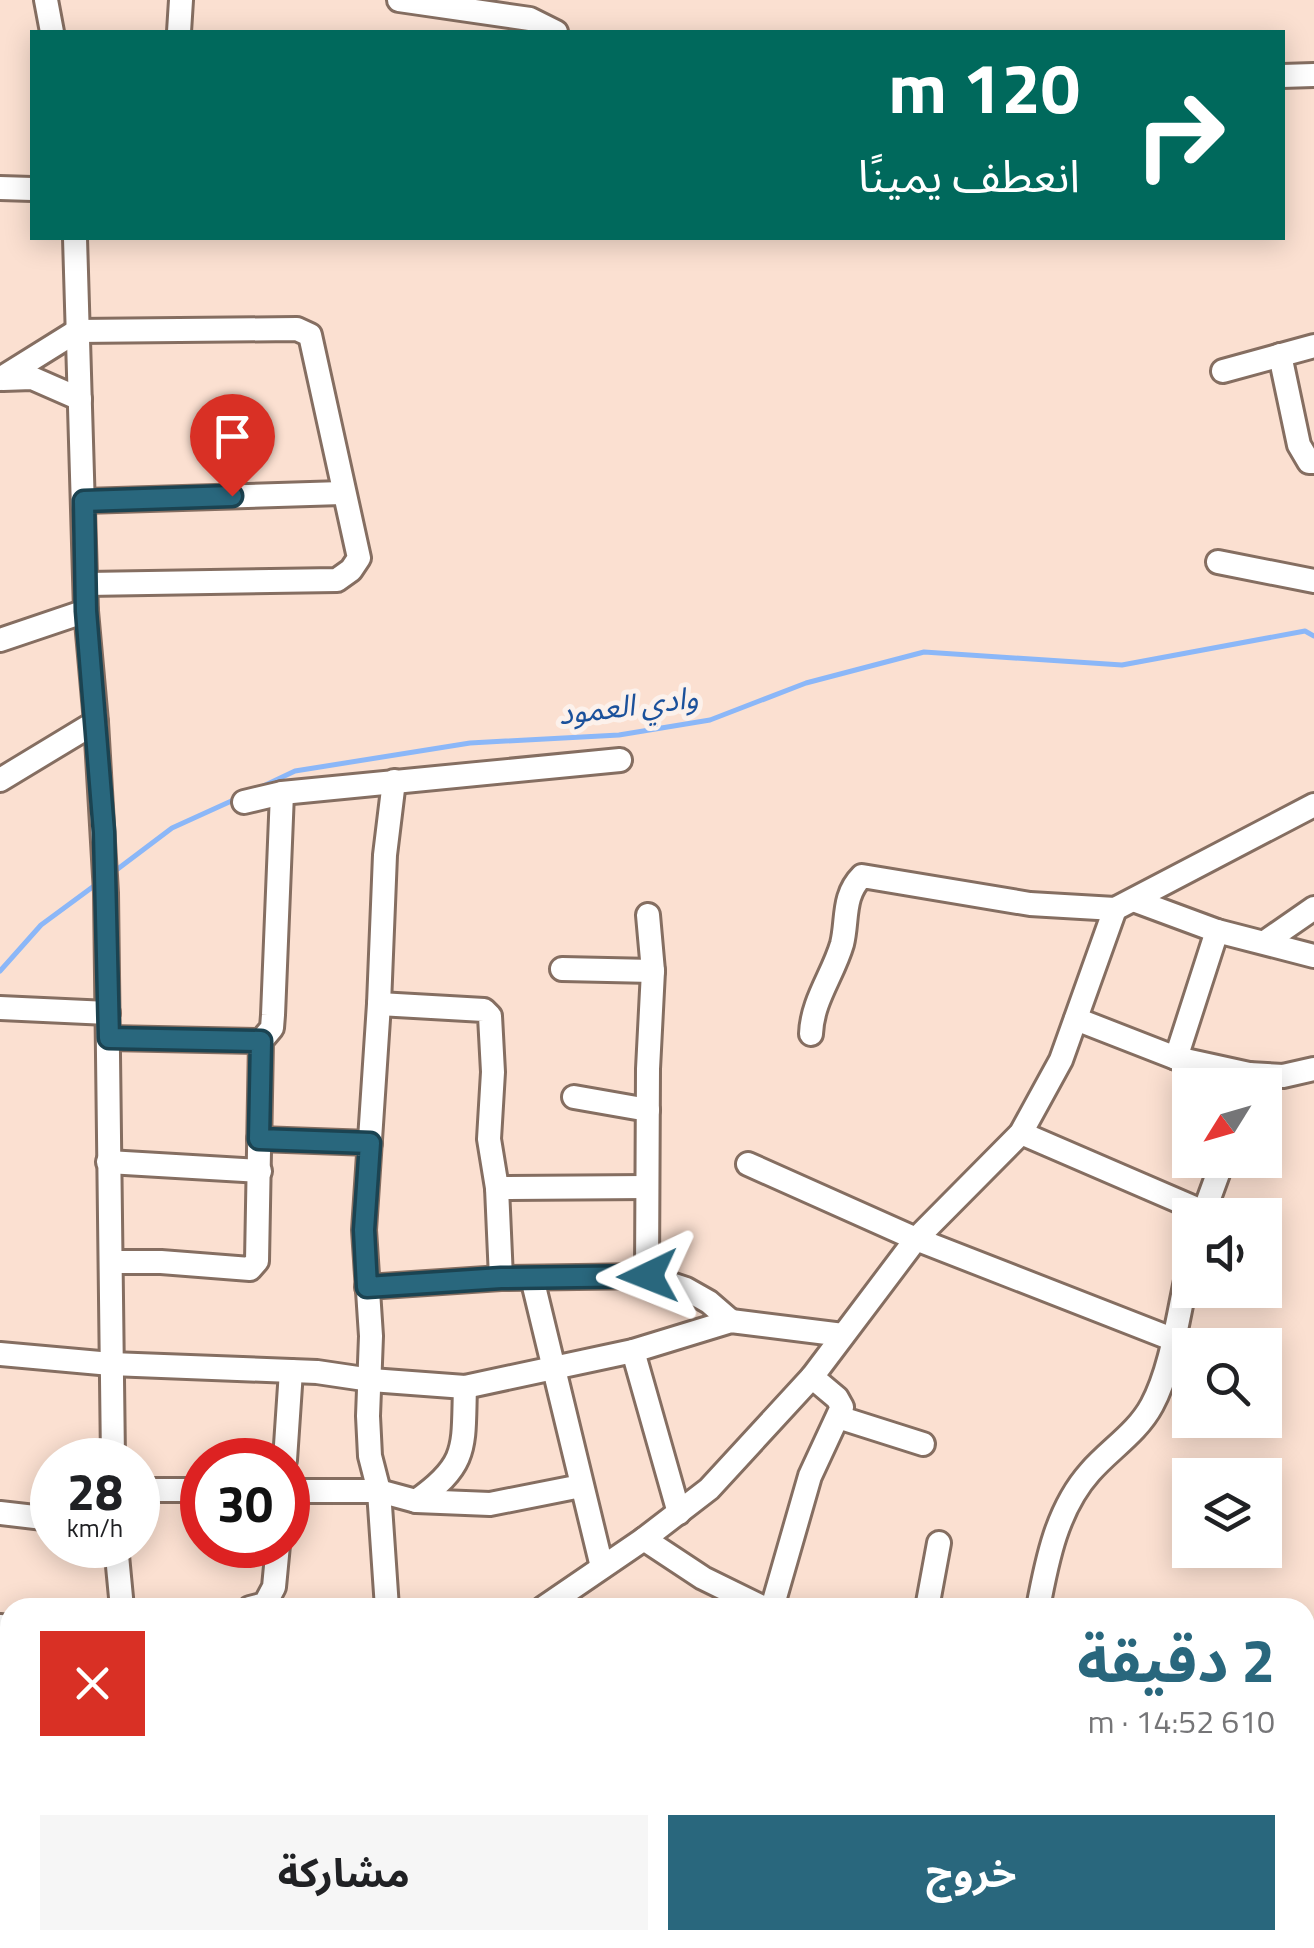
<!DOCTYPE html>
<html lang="ar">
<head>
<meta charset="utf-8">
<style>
	body { margin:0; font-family:"Titillium Web","Noto Sans Arabic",sans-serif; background:#f6f6f6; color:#202124; direction:rtl; height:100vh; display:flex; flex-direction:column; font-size:38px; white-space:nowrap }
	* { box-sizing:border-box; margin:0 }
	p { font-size:32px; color:#757577 }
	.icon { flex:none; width:55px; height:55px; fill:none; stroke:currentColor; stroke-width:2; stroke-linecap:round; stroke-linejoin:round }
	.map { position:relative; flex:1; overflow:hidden; direction:ltr }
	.sheet { position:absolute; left:0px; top:1598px; width:1315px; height:352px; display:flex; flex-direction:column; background:#fff; border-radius:30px 30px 0 0; box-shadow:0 5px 25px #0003; direction:rtl }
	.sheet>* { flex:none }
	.hud { position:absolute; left:30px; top:30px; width:1255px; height:210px; border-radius:0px; box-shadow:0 5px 25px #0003; direction:rtl; background:#00695c; color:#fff; overflow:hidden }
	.needle { width:65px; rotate:233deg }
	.controls { position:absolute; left:1172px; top:1068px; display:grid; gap:20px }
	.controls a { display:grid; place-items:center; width:110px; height:110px; border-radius:0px; background:#fff; box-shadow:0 5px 25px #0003; font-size:50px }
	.speed { position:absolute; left:30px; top:1438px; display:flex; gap:20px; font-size:50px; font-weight:700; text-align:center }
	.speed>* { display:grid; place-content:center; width:130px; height:130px; border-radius:50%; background:#fff; box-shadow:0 5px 25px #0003; line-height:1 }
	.speed small { font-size:25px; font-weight:400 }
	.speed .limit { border:15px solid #d22; background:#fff; color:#111 }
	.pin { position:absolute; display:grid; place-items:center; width:85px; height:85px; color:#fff; margin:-102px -42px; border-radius:50% 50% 50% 0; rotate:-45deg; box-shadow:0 0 10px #0007 }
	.pin .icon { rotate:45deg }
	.me { position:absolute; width:110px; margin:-55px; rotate:268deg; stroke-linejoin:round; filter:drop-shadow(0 0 8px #0008) }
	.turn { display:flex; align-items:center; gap:35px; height:210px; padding:0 40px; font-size:45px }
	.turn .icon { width:130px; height:130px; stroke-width:2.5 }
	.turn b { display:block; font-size:70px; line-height:85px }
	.round { display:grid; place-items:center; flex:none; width:105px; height:105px; border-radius:0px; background:#f6f6f6 }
	.head { display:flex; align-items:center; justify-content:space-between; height:170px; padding:0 40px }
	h1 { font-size:60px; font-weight:700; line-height:75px; color:#29677d }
	.primary-button { display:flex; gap:20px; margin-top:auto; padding:20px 40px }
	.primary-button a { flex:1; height:115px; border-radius:0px; background:#29677d; color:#fff; font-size:40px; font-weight:700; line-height:115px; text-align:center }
	.primary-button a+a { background:#f6f6f6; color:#202124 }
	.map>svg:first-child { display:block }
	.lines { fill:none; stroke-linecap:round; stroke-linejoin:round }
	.stream { stroke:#8bb7f8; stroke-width:5 }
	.minor-casing { stroke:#856e61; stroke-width:28 }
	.minor { stroke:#fff; stroke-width:22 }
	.route-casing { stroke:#1b4351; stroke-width:25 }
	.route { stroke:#29677d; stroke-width:18 }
	.labels { text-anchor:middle; stroke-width:10; stroke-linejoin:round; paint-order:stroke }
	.water-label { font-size:30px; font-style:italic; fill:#1b519b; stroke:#fcf1eb }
</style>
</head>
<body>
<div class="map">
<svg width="1314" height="1948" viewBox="0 0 1314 1948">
	<rect width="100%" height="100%" fill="#fbe0d1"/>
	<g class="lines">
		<!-- stream -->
		<g class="stream">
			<path d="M257,789l38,-18 175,-28 149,-8 91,-15 96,-37 118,-31 198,13 183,-34 9,5"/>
			<path d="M111,874l61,-46 66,-30"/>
			<path d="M0,971l41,-46 57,-42"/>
		</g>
		<!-- minor casing -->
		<g class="minor-casing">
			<g id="minor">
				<path d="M46,0l6,32"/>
				<path d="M399,0l131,19 26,13"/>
				<path d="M179,32l2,-32"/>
				<path d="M1282,76l32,-1"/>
				<path d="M0,188l32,1"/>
				<path d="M75,238l11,373 10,111 10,171 7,567"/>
				<path d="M1280,355l19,90 10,17h5"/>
				<path d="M1223,371l91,-25"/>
				<path d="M0,379l77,-48 220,-2 13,6 49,223 -8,12 -14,10 -250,4"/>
				<path d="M3,379l29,-1 48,21"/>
				<path d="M84,501l258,-8"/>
				<path d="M1218,562l96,19"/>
				<path d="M0,640l86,-29"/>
				<path d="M0,780l96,-58"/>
				<path d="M244,802l38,-9 338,-33"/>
				<path d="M1136,901l81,30 97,25"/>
				<path d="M1265,942l49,-34"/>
				<path d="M562,969l91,2"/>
				<path d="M379,1004l105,6 6,6 3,56 -4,67 8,49 4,90"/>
				<path d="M0,1008l108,5"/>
				<path d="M1076,1019l100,39 73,16 -3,11"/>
				<path d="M811,1034c1,-33 22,-59 31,-90 6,-24 0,-48 20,-68l168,28 85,5"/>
				<path d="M109,1038l152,3"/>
				<path d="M1176,1058l41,-127"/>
				<path d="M1249,1074l34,2 31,-7"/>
				<path d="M574,1097l74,13"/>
				<path d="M1021,1133l183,79 19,-52"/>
				<path d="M259,1139l111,4"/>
				<path d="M108,1162l152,9"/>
				<path d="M748,1164l168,75 256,100"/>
				<path d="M497,1188l150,-1"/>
				<path d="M112,1262h49l89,7 7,-8 4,-220 11,-13 1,-13 9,-222"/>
				<path d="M647,1276l1,-207 5,-98 -5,-56"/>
				<path d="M532,1278l70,289"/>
				<path d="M367,1287l134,-9 146,-2 39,13 23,13 22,19"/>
				<path d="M633,1351l46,162"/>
				<path d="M0,1354l111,10 206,8 54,8 94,7 168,-36 98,-30 112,14"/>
				<path d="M838,1417l85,27"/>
				<path d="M285,1460l6,-89"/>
				<path d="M138,1490h64"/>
				<path d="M288,1491h91l37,10 74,3 91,-18"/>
				<path d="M416,1501c53,-37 47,-54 49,-114"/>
				<path d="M0,1513l52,6"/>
				<path d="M644,1539l59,39 61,30"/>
				<path d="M116,1545l6,63"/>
				<path d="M250,1608l15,-4 9,-17 4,-42"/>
				<path d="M387,1608l-8,-117 -9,-35 -2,-40 3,-80 -7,-106 15,-226 6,-149 9,-74"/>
				<path d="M543,1608l101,-69 65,-50 103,-112 104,-138 105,-106 40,-73 54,-151 199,-104"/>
				<path d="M772,1608l38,-132 32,-69 -5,-9 -25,-21"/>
				<path d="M927,1608l12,-65"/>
				<path d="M1038,1608c9,-48 19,-99 52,-136 20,-23 47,-39 62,-67 21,-39 27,-98 38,-142"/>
				<path d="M0,1626l10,1"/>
				<path d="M0,1737h10"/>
				<path d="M218,1940l12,8"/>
				<path d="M830,1940l7,8"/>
				<path d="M879,1940l1,8"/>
				<path d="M0,1947l3,1"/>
				<path d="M181,1948l5,-8"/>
				<path d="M513,1948l2,-8"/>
				<path d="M663,1948l1,-8"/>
				<path d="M1071,1948l2,-8"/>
				<path d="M1251,1948l7,-8"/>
			</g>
		</g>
		<!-- minor -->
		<use href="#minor" class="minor"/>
	</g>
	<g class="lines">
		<!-- route casing -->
		<g class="route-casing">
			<path id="route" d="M232,496l-148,5 2,110 18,221 5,206 152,3 -2,98 111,4 -6,87 3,57 134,-9 147,-2"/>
		</g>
		<!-- route -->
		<use href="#route" class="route"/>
	</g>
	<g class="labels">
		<!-- water labels -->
		<g class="water-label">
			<text transform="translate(628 706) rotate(-7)" y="10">وادي العمود</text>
		</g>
	</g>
</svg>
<div class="controls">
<a><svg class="needle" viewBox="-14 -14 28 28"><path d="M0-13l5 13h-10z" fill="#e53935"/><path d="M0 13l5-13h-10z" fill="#757577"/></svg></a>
<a><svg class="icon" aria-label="sound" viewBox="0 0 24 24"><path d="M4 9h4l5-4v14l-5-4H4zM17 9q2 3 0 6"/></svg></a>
<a><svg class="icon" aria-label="search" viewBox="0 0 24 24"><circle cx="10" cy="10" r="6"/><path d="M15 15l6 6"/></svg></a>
<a><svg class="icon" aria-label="layers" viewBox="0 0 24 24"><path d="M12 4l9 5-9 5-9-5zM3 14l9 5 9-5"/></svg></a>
</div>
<div class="speed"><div>28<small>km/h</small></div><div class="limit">30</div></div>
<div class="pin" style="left:232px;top:496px;background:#d93025"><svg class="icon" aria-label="arrive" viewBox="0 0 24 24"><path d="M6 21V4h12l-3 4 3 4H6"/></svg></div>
<svg class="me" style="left:648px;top:1276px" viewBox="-20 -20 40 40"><path d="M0-17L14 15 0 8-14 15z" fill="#29677d" stroke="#fff" stroke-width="4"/></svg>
<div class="hud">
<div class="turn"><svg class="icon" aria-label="right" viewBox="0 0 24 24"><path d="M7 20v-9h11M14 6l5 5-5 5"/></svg><div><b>120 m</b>انعطف يمينًا</div></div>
</div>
<section class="sheet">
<div class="head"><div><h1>2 دقيقة</h1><p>610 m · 14:52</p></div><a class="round" style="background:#d93025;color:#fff"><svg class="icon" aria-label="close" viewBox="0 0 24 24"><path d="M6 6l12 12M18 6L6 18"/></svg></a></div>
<div class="primary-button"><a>خروج</a><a>مشاركة</a></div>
</section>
</div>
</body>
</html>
